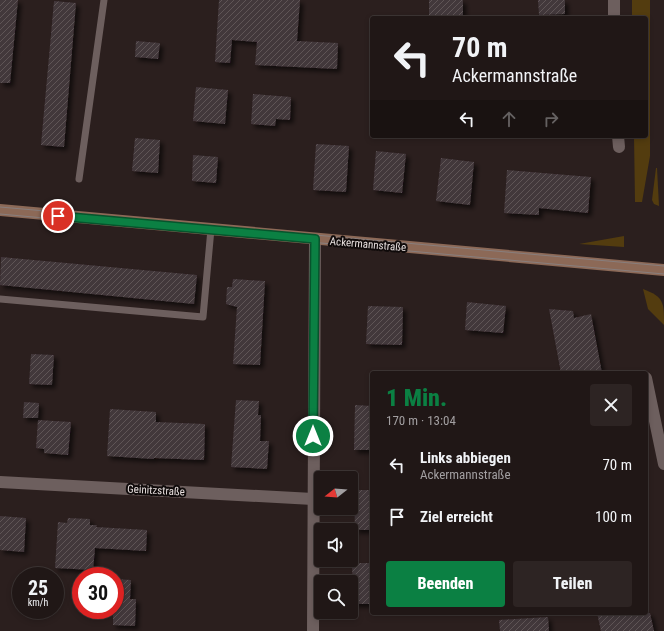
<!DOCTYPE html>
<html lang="de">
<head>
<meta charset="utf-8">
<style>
	body { margin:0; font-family:"Roboto Condensed",sans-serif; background:#2d2423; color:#f1f3f6; height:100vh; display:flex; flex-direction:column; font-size:15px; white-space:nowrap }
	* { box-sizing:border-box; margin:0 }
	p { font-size:13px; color:#a29fa1 }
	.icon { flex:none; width:22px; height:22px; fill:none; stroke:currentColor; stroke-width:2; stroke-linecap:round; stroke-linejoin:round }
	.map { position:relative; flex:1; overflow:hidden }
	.details { position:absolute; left:370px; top:371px; width:278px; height:244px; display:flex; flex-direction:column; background:#201716; border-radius:4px; box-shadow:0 2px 6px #0003,0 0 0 1px #3d3635 }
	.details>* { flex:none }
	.banner { position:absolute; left:370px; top:16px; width:278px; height:122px; border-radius:4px; box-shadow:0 2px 6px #0003,0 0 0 1px #3d3635; background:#201716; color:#f1f3f6; overflow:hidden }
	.needle { width:26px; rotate:253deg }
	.fabs { position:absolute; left:314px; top:471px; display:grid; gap:8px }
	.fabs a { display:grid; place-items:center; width:44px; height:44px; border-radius:4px; background:#201716; box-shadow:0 2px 6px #0003,0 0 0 1px #3d3635; font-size:20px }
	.speed { position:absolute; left:12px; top:567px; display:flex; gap:8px; font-size:20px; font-weight:700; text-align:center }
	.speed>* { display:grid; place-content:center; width:52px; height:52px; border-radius:50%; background:#201716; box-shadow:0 2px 6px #0003,0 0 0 1px #3d3635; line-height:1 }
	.speed small { font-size:10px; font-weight:400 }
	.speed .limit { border:6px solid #d22; background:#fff; color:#111 }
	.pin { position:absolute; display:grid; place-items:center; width:34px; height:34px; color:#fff; margin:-17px; border:2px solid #fff; border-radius:50%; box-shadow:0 1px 4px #0007 }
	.me { position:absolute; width:44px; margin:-22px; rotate:0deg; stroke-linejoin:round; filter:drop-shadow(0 0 3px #0008) }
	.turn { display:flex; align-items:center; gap:14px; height:84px; padding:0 16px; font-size:18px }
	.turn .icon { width:52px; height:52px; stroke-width:2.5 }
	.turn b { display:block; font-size:28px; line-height:34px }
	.lanes { display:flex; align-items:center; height:38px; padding:0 16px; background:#0003; justify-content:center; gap:20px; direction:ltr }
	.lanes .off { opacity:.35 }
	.round { display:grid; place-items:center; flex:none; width:42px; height:42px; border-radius:4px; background:#2d2423 }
	.head { display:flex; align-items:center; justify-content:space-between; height:68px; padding:0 16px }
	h1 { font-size:24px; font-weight:800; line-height:30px; color:#0b8043 }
	.primary-button { display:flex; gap:8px; margin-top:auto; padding:8px 16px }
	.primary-button a { flex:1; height:46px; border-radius:4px; background:#0b8043; color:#fff; font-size:16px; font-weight:800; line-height:46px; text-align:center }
	.primary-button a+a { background:#2d2423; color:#f1f3f6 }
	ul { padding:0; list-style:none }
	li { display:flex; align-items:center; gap:12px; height:52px; padding:0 16px }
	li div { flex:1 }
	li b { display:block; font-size:15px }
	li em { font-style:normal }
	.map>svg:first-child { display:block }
	.grass { fill:#533c0f }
	.building { fill:url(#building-hatch); filter:url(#shadow) }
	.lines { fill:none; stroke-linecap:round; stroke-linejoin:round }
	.lane { stroke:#6d5f5e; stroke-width:7 }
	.street { stroke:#6d5f5e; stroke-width:12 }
	.secondary { stroke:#8c6957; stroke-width:12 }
	.tram { stroke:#887e7d; stroke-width:1 }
	.route-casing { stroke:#07532c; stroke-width:10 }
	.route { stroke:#0b8043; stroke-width:7 }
	.labels { text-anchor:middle; stroke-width:4; stroke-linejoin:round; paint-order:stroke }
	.street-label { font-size:11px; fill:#e8e0df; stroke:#0f0a0a }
</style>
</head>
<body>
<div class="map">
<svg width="664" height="631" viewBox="0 0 664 631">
	<defs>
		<pattern id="building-hatch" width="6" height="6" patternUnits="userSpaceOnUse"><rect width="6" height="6" fill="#43373b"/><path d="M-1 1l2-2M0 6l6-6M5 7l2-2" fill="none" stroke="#5e5457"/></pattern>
		<filter id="shadow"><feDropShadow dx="3.5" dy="3.5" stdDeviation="2" flood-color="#0009"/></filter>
	</defs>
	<rect width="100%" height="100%" fill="#2b1f1e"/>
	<!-- grass -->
	<g class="grass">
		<path d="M632,0h18v156l-8,46h-7l-1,-66h12v-118h-14z"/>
		<path d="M656,168h1l2,38 -5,-2 -2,-4z"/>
		<path d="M624,236v11l-45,-3z"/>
		<path d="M643,289c21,8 21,13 21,36l-16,-16z"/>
	</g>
	<!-- building -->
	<g class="building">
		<path d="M0,0h18l-8,83h-10z"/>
		<path d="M219,0h81l-3,41 41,2 -1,26 -82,-4 2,-23 -25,-2 -2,23 -15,-1z"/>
		<rect x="429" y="0" width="34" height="18"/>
		<path d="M538,0h27v14l-26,1z"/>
		<path d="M54,1l22,2 -12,144 -23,-2z"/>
		<path d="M136,41l24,2 -2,16 -23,-2z"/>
		<path d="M196,87l32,3 -3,34 -32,-3z"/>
		<path d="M253,94l38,3 -1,23 -14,-1 -1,7 -24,-2z"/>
		<path d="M135,138l25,2 -2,33 -26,-2z"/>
		<path d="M316,144l33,2 -3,46 -33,-2z"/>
		<path d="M376,151l30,3 -4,39 -29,-3z"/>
		<path d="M193,155l25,2 -2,26 -24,-2z"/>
		<path d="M441,158l33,4 -4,43 -34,-4z"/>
		<path d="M507,170l84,7 -3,36 -49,-5v7l-35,-2z"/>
		<path d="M1,257l196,18 -3,29 -194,-19z"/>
		<path d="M233,279l32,2 -5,84 -27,-1 4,-57 -11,-3 1,-17h5z"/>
		<path d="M467,302l39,4 -3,27 -38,-3z"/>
		<path d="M368,306l35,1 -1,38 -36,-1z"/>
		<path d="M549,309l24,2 1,7 17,-4 11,59h-41z"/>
		<path d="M31,354l23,1 -2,30 -23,-1z"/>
		<path d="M236,400l23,1 -1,14h3l-1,26h9l-2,28 -36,-2z"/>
		<path d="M24,402l15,1 -1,15h-15z"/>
		<path d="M355,405l17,1v44h-18z"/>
		<path d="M110,409l46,3v10l49,2 -1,36 -50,-2 -1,1 -46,-3z"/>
		<path d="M38,420l33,2 -3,33 -24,-2v-4l-8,-1z"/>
		<path d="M354,490h18v40h-17z"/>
		<path d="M0,516l26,2 -2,34 -24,-2z"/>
		<path d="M68,518l22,1v6h7l-1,2 51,3 -1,21 -51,-3 -2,22 -38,-2 3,-46 9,1z"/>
		<path d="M352,563h20v41h-19z"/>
		<path d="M115,579l16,1 -1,19h6l-1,27 -22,-1v-15h2z"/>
		<path d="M597,613h53l4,18h-53z"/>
		<path d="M548,617l1,14h-49l-1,-11z"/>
	</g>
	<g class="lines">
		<!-- lane -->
		<g class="lane">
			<path d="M79,179l25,-179"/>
			<path d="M0,299l203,18 8,-88"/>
		</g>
		<!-- street -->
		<g class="street">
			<path d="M614,0v18"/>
			<path d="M618,136l1,11"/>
			<path d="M646,378l18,86"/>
			<path d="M0,482l313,17"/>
			<path d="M313,631l2,-392"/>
		</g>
		<!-- secondary -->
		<path class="secondary" d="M0,210l664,60"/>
		<!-- tram -->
		<g class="tram">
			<path d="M0,207l664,59"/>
			<path d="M0,214l664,60"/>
		</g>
	</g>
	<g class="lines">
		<!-- route casing -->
		<g class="route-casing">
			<path id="route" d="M58,216l257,23 -2,197"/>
		</g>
		<!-- route -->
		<use href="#route" class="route"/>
	</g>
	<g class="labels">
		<!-- street labels -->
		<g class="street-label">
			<text transform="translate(368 244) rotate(5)" y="4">Ackermannstraße</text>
			<text transform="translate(156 490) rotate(3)" y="4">Geinitzstraße</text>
		</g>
	</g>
</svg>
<div class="fabs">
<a><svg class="needle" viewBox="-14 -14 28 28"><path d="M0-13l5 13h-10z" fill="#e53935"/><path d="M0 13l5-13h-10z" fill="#a29fa1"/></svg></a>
<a><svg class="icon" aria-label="sound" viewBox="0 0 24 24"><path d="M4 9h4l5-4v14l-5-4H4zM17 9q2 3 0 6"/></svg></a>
<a><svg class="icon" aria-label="search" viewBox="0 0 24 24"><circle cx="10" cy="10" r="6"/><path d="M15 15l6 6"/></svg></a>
</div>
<div class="speed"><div>25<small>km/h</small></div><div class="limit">30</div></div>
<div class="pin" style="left:58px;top:216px;background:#d93025"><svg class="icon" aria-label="arrive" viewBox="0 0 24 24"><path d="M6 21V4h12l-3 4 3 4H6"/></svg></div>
<svg class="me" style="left:313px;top:436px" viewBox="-20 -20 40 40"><circle r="17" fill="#0b8043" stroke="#fff" stroke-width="3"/><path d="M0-11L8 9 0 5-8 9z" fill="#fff"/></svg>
<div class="banner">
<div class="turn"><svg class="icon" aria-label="left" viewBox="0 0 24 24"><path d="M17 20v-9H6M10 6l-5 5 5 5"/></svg><div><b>70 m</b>Ackermannstraße</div></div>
<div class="lanes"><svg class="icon" aria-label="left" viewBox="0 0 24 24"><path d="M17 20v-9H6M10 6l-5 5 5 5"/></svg><svg class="icon off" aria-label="ahead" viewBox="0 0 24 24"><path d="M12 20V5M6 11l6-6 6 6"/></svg><svg class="icon off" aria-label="right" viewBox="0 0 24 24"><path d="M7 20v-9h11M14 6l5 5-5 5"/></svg></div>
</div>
<section class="details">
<div class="head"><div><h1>1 Min.</h1><p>170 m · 13:04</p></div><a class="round"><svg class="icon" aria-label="close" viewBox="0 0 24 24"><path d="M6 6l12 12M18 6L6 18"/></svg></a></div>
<ul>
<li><svg class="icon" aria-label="left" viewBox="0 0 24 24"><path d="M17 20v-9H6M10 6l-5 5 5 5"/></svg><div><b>Links abbiegen</b><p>Ackermannstraße</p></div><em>70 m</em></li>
<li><svg class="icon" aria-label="arrive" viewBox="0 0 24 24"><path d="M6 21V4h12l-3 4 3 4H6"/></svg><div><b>Ziel erreicht</b></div><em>100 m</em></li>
</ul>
<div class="primary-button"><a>Beenden</a><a>Teilen</a></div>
</section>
</div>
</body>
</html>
